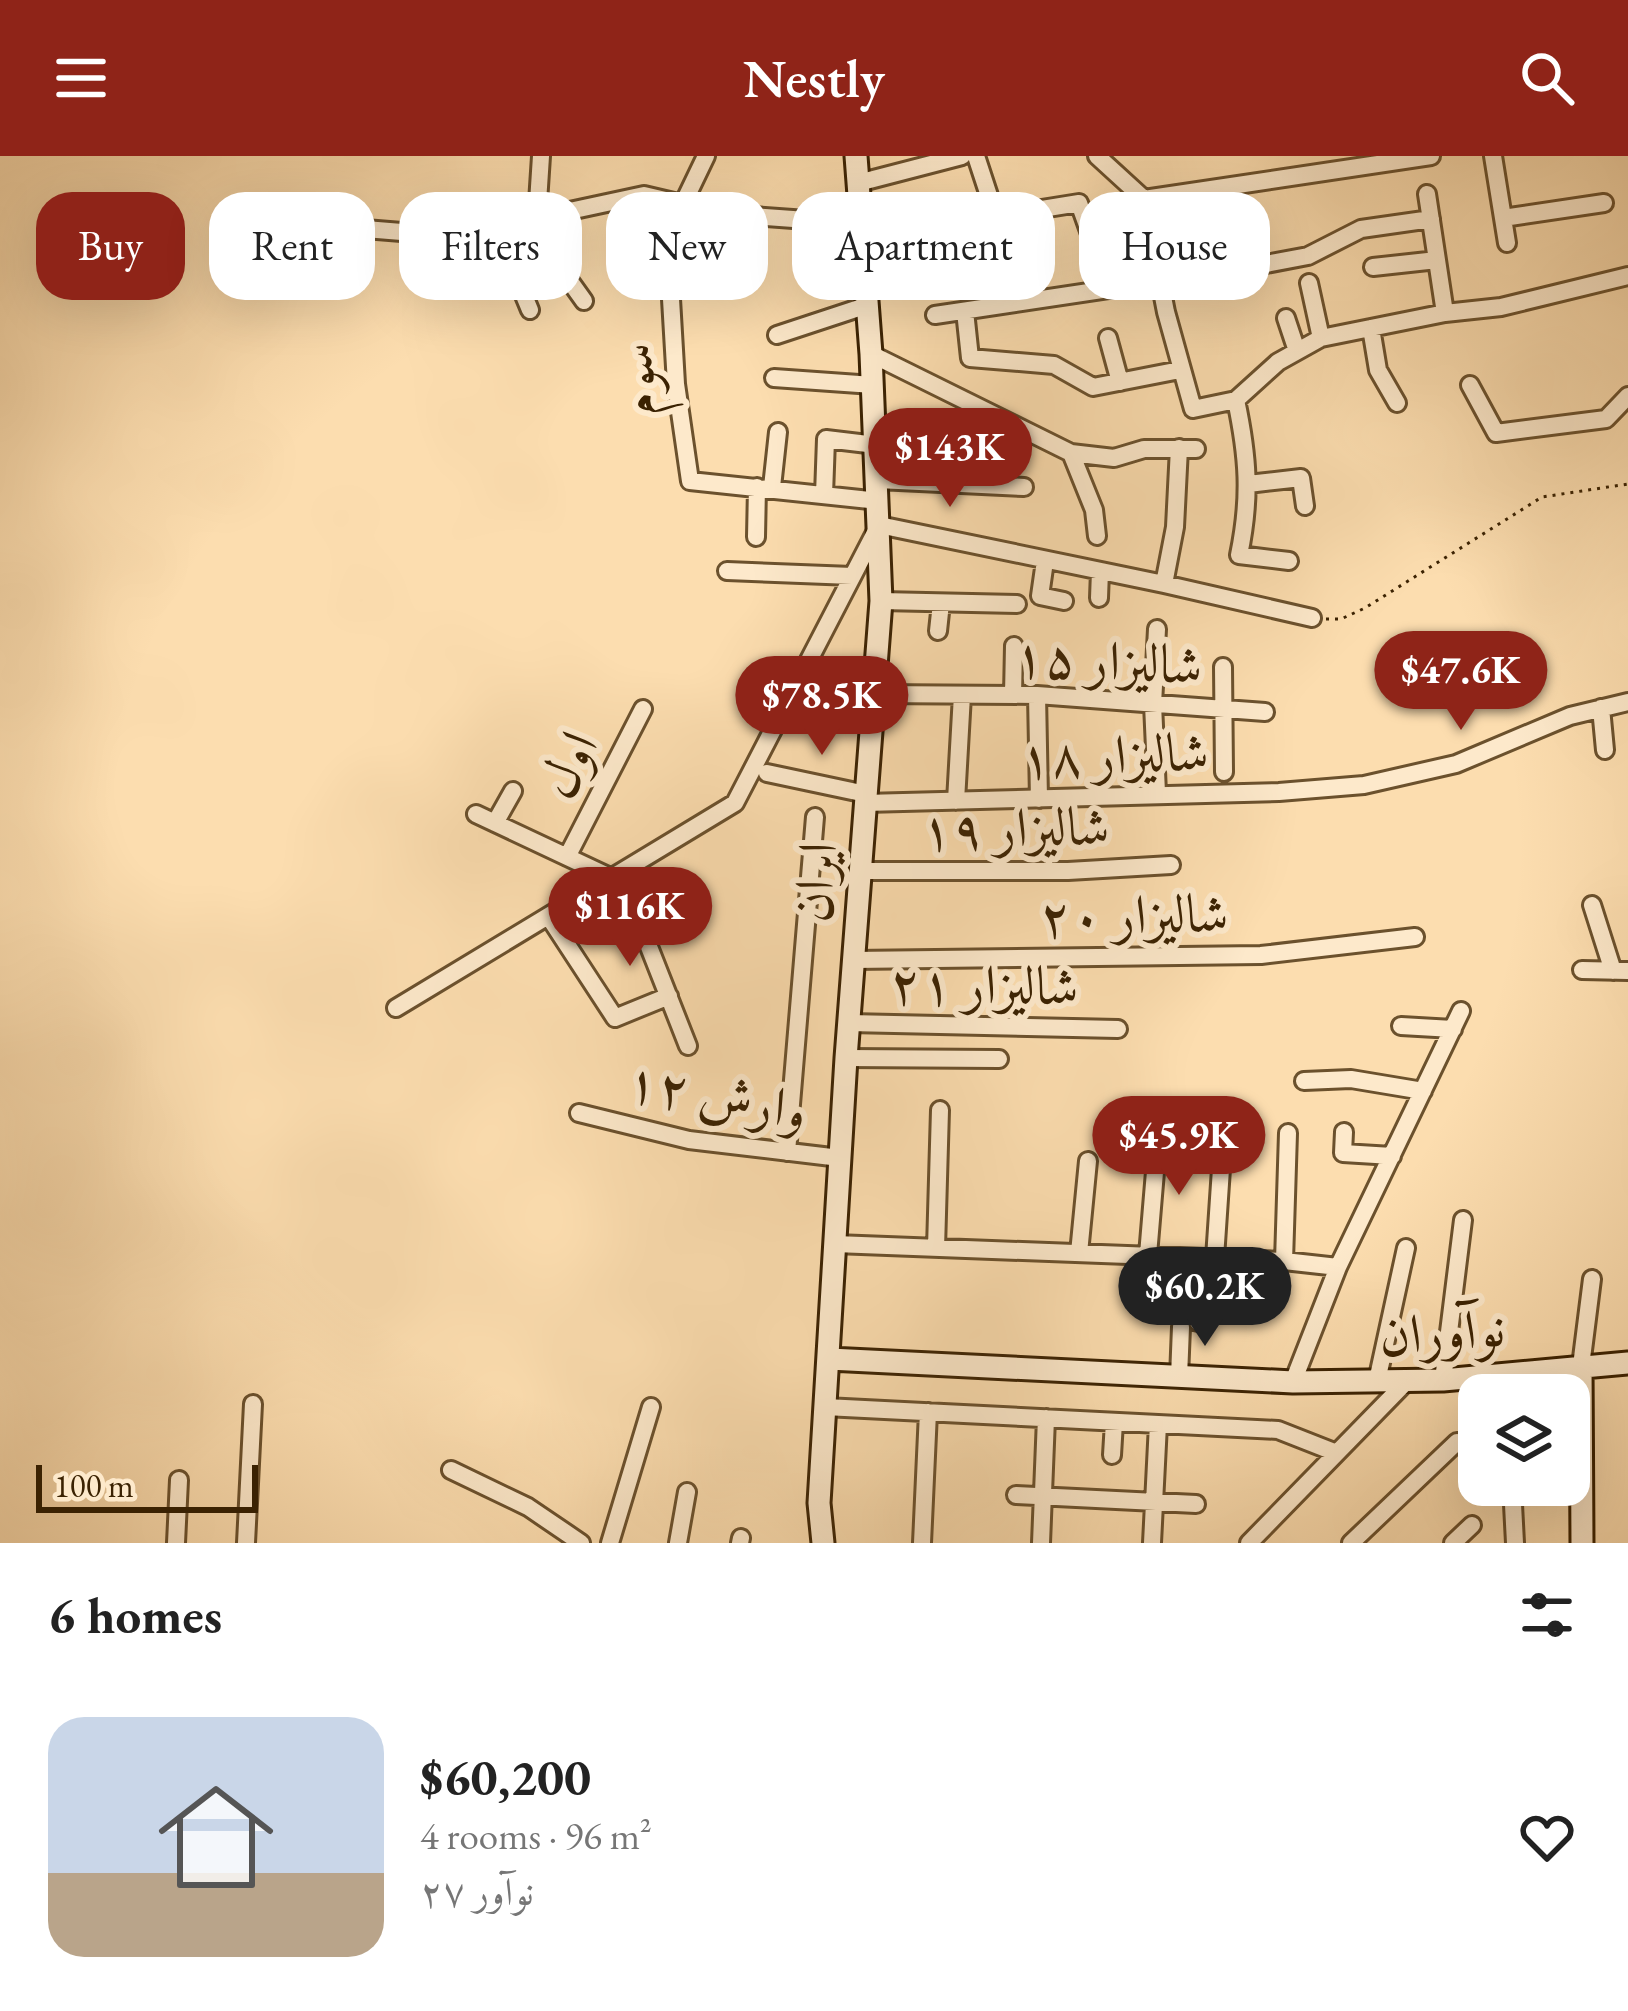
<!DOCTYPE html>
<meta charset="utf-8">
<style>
:root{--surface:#fff;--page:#f6f6f6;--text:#222;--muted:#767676;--accent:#8f2418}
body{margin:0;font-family:"EB Garamond",Amiri,serif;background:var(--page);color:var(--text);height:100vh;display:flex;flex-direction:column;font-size:45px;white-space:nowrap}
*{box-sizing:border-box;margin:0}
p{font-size:39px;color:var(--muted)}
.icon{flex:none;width:66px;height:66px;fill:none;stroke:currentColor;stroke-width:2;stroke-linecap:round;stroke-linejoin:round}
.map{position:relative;height:1387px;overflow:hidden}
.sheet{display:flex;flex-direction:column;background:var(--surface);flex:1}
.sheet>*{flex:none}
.hud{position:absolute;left:36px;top:36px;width:1557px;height:108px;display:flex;gap:24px}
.buttons{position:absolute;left:1458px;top:1218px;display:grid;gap:24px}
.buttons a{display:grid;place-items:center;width:132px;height:132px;border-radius:24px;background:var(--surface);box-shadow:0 12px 48px #0002;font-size:60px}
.scale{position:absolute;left:36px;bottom:30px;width:222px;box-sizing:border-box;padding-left:12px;border:6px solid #3b2202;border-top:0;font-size:33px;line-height:42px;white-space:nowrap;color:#3b2202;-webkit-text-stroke:9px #fde9cb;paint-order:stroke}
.price{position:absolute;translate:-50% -102px;padding:0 27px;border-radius:42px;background:var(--accent);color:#fff;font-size:39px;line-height:78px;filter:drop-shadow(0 3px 6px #0008)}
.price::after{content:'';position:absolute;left:50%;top:72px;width:36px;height:27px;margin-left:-18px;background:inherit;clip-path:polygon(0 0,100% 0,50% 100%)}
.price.on{background:#222;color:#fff}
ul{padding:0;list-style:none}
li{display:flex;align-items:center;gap:36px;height:300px;padding:0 48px}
li span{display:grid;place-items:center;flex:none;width:336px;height:240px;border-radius:36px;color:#555}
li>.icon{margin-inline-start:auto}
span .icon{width:144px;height:144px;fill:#fffc;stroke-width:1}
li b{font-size:51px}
h2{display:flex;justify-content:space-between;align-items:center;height:144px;padding:0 48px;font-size:51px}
.tag{padding:0 42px;border-radius:36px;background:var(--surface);box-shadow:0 12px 48px #0002;font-size:42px;line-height:108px}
.tag.on{background:var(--accent);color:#fff}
header{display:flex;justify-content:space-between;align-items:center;height:156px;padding:0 48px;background:var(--accent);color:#fff;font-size:54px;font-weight:600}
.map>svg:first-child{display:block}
</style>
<header><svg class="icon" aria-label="menu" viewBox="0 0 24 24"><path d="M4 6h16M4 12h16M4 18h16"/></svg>Nestly<svg class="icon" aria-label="search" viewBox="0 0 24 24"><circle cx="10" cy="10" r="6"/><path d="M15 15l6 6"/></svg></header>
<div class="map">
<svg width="1628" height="1387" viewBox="0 0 1628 1387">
<rect width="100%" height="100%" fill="#fcddaf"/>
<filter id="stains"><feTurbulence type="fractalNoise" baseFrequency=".00167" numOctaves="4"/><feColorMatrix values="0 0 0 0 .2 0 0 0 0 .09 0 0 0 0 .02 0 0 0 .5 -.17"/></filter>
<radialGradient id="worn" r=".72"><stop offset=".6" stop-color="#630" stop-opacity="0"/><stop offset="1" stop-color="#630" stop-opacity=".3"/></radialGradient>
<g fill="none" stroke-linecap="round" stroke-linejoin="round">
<!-- street casing -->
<g stroke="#6b512d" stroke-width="22">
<path id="street" d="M976,0L996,61
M1097,0L1144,43L1166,156L1193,253L1236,244L1278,206L1321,182L1445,157L1501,151L1628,120
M1493,0L1507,87
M858,27L962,0
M1427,38L1445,157
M1144,43L1431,0
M674,46L666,84L674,119L671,143L676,228L690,325L879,345
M683,48L706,0
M1036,54L1040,112
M554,57L569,124L584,145
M537,62L541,0
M1503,62L1604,47
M494,67L530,154
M328,70L414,77L537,62L644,39L725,58L862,68
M983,107L979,63L1079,47L1099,103
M736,110L742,60
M1373,111L1437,104
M1309,127L1321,182
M965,155L970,202L1054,209L1093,231L1180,214
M935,159L1229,115L1308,100L1361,73L1431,63
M1286,162L1297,195
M1371,172L1378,214L1397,247
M777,179L868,149
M1108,182L1120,226
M871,198L1071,297L1114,302L1144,293H1196
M774,222L873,229
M1470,229L1496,277L1606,263L1628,240
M1236,244C1248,301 1251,341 1239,399L1289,405
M1071,297L1094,354L1097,380
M878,324L1024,331
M1248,328L1301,322L1305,350
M772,331L778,276
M824,339L826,283L876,289
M756,381L757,331
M1045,405L1040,440L1064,445
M727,415L852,420
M1164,428L1175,371L1179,292
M1099,442L1100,415
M881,445L1017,448
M938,475L941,447
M1223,511L1224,616
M873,538L1037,539L1265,556
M1013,539L1014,490
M1037,539L1039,643
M1601,552L1605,594
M767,617L866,638
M1157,637L1153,548L1157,473
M956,645L962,539
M865,647L1279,636L1364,629L1456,608L1570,560L1628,546
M476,658L612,722
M495,667L513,635
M567,701L643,553
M860,715H1068L1171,709
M620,717L688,890
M1592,749L1613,815
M549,761L615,862L669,840
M853,804L1261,799L1415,781
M1582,814L1628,815
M396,852L735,647L879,369L1164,428L1312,462
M849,867L1118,873
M1401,870L1453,873
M846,902L999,903
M1304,925L1351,923L1423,935
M579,957L689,984L840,1002
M1344,976L1343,997L1392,1000
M787,996L815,661
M835,1088L1284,1105L1338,1111
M936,1092L940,954
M1079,1097L1088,1005
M1148,1099L1158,980
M1215,1102L1224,968
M1284,1105L1288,977
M1198,1166L1202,1102
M1581,1210L1592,1123
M1179,1221L1181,1171
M1443,1224L1463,1064
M1377,1225L1406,1092
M1293,1226L1338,1111L1461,855
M825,1251L1278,1274L1334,1296
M1112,1299L1114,1266
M451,1314L528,1351L581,1387
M1512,1329L1515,1387
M1016,1339L1196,1348
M176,1387L179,1324
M246,1387L253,1248
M610,1387L651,1251
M678,1387L687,1336
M740,1387L741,1382
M922,1387L928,1256
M1041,1387L1046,1262
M1152,1387L1158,1268
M1249,1387L1407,1225
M1351,1387L1457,1286
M1453,1387L1472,1369"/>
</g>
<!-- secondary casing -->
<g stroke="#3b2202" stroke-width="27">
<path id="secondary" d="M829,1203L1293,1226L1443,1224L1628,1207
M1581,1210L1582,1387
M823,1387L819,1347L846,902L881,445L871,198L856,0"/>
</g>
<!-- path -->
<path stroke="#3b2202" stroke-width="3" stroke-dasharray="3 6" stroke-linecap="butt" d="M1326,463H1341L1365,452L1542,341L1628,328"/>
<!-- street -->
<use href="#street" stroke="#fde9cb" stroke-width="16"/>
<!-- secondary -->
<use href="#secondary" stroke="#fde9cb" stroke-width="21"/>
</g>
<g text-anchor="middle" stroke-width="12" stroke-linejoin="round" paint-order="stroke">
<!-- street labels -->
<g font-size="54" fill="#3b2202" stroke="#fde9cb">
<text transform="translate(635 224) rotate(-94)" y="19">سوم</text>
<text transform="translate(1108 504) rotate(3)" y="19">شالیزار ۱۵</text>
<text transform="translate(1114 598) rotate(-2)" y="19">شالیزار ۱۸</text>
<text transform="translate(567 608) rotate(-63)" y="19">اول</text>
<text transform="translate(1015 671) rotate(-1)" y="19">شالیزار ۱۹</text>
<text transform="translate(814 726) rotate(-85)" y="19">ایران</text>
<text transform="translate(1134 758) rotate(-1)" y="19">شالیزار ۲۰</text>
<text transform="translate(984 828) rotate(1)" y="19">شالیزار ۲۱</text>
<text transform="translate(717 939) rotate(10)" y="19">وارش ۱۲</text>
<text transform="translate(1442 1175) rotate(-4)" y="19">نوآوران</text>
</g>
</g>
<rect width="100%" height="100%" filter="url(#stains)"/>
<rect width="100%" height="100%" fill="url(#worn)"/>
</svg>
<div class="buttons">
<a><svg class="icon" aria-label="layers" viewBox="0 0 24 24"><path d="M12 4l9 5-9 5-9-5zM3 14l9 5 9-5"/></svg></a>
</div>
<div class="scale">100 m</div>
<b class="price" style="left:950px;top:354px">$143K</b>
<b class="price" style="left:1461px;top:577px">$47.6K</b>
<b class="price" style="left:822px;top:602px">$78.5K</b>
<b class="price" style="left:630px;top:813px">$116K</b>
<b class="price" style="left:1179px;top:1042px">$45.9K</b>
<b class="price on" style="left:1205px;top:1193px">$60.2K</b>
<div class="hud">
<a class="tag on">Buy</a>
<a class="tag">Rent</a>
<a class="tag">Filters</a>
<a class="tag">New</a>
<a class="tag">Apartment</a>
<a class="tag">House</a>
</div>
</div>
<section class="sheet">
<h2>6 homes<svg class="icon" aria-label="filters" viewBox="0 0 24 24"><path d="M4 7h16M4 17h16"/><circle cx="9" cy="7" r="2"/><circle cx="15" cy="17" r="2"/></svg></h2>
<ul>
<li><span style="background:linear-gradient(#c9d6e8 65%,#b9a48a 0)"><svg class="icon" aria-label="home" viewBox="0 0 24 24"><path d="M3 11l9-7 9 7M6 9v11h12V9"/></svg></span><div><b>$60,200</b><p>4 rooms · 96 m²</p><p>نوآور ۲۷</p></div><svg class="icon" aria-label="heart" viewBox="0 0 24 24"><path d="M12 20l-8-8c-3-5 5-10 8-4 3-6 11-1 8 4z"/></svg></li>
</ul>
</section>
